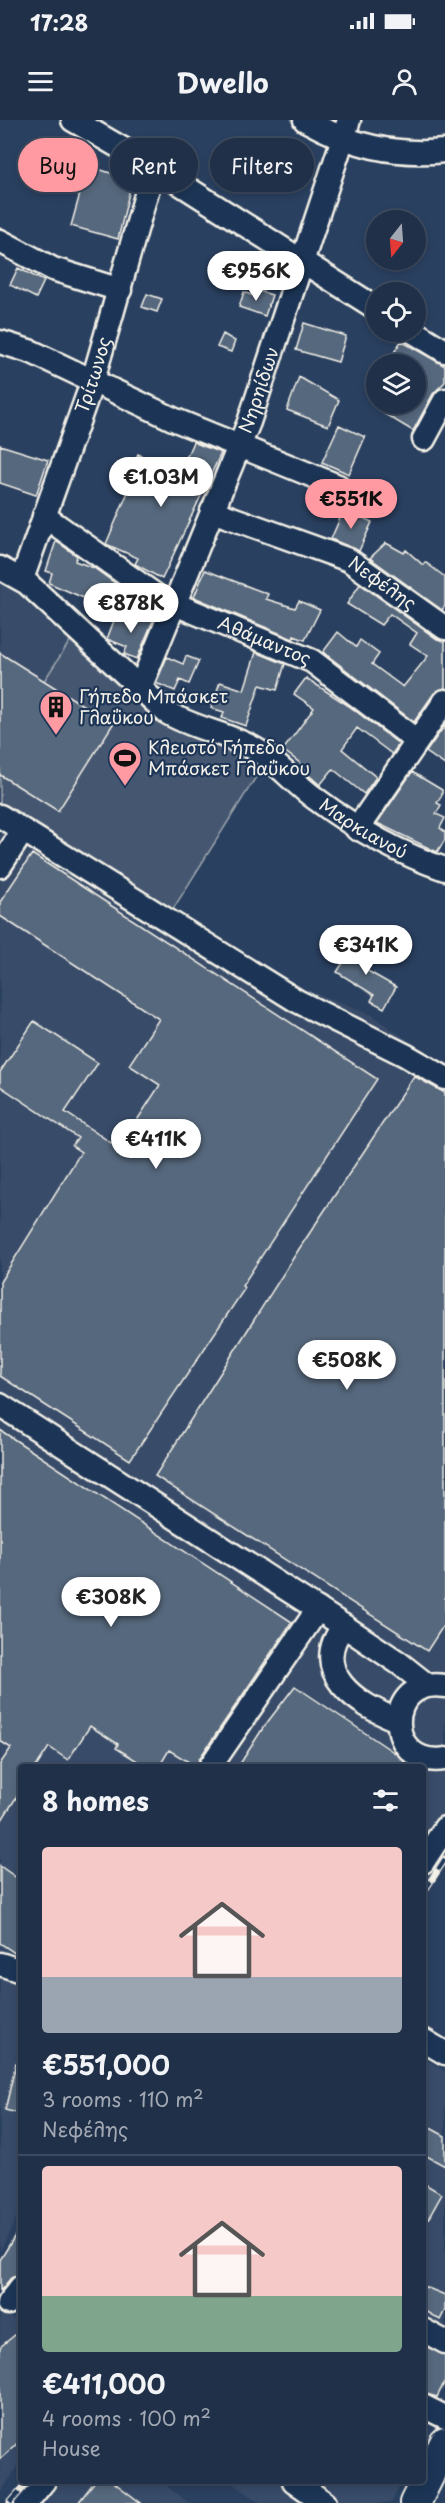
<!DOCTYPE html>
<meta charset="utf-8">
<style>
:root{--surface:#203048;--page:#2d3c52;--text:#f1f3f6;--muted:#a2a9b4;--line:#3d4b60;--accent:#ff9aa2}
body{margin:0;font-family:"Playpen Sans",sans-serif;background:var(--page);color:var(--text);height:100vh;display:flex;flex-direction:column;font-size:22px;white-space:nowrap}
*{box-sizing:border-box;margin:0}
p{font-size:20px;color:var(--muted)}
.icon{flex:none;width:33px;height:33px;fill:none;stroke:currentColor;stroke-width:2;stroke-linecap:round;stroke-linejoin:round}
.map{position:relative;flex:1;overflow:hidden}
.panel{position:absolute;left:18px;top:1644px;width:408px;height:720px;display:flex;flex-direction:column;background:var(--surface);border-radius:6px;box-shadow:0 3px 9px #0003,0 0 0 2px var(--line)}
.panel>*{flex:none}
.top-card{position:absolute;left:18px;top:18px;width:410px;height:54px;display:flex;gap:12px}
.needle{width:39px;rotate:197deg}
.tools{position:absolute;left:366px;top:90px;display:grid;gap:12px}
.tools a{display:grid;place-items:center;width:60px;height:60px;border-radius:50%;background:var(--surface);box-shadow:0 3px 9px #0003,0 0 0 2px var(--line);font-size:30px}
.price{position:absolute;translate:-50% -51px;padding:0 14px;border-radius:21px;background:#fff;color:#222;font-size:20px;line-height:39px;filter:drop-shadow(0 2px 3px #0008)}
.price::after{content:'';position:absolute;left:50%;top:36px;width:18px;height:14px;margin-left:-9px;background:inherit;clip-path:polygon(0 0,100% 0,50% 100%)}
.price.on{background:var(--accent);color:#111}
ul{padding:0;list-style:none}
li{display:grid;align-content:center;gap:12px;height:318px;padding:0 24px}
li+li{border-top:2px solid var(--line)}
li span{display:grid;place-items:center;height:186px;border-radius:6px;color:#555}
li>.icon{margin-inline-start:auto}
span .icon{width:108px;height:108px;fill:#fffc;stroke-width:1}
li b{font-size:26px}
h2{display:flex;justify-content:space-between;align-items:center;height:72px;padding:0 24px;font-size:26px}
.tag{padding:0 21px;border-radius:27px;background:var(--surface);box-shadow:0 3px 9px #0003,0 0 0 2px var(--line);font-size:21px;line-height:54px}
.tag.on{background:var(--accent);color:#111}
.status{display:flex;justify-content:space-between;align-items:center;height:42px;padding:0 30px;background:var(--surface);direction:ltr}
.status svg{height:16px;fill:currentColor}
header{display:flex;justify-content:space-between;align-items:center;height:78px;padding:0 24px;background:var(--surface);font-size:27px;font-weight:700}
.map>svg:first-child{display:block}
</style>
<div class="status"><b>17:28</b><svg viewBox="0 0 49 12"><path d="M0 12V9h3v3zM5 12V6h3v6zM10 12V3h3v9zM15 12V0h3v12zM26 1h20v11H26zM47 4h2v5h-2z"/></svg></div>
<header><svg class="icon" aria-label="menu" viewBox="0 0 24 24"><path d="M4 6h16M4 12h16M4 18h16"/></svg>Dwello<svg class="icon" aria-label="person" viewBox="0 0 24 24"><circle cx="12" cy="8" r="4"/><path d="M4 21q1-7 8-7t8 7"/></svg></header>
<div class="map">
<svg width="445" height="2383" viewBox="0 0 445 2383">
<rect width="100%" height="100%" fill="#2a4060"/>
<filter id="ink" filterUnits="userSpaceOnUse"><feTurbulence type="fractalNoise" baseFrequency=".0167" numOctaves="2"/><feDisplacementMap in="SourceGraphic" scale="12" xChannelSelector="R" yChannelSelector="G"/><feConvolveMatrix kernelMatrix="1 2 1 2 8 2 1 2 1" color-interpolation-filters="sRGB"/></filter>
<g filter="url(#ink)">
<!-- built -->
<path fill="#374c69" d="M0,457L17,464L74,515L0,628Z
M0,685L269,855L371,895L445,946V1695L423,1729V1647H21V2088L0,2132Z
M423,1938L445,1951V2216L423,2203Z
M0,2194L21,2201V2340L0,2374Z
M56,2361H160L189,2383H39Z
M230,2361H402L391,2383H261Z"/>
<!-- green -->
<path fill="#445771" stroke="#9ca4ac" stroke-width="1.5" d="M74,515L80,531L176,605L261,649L170,794L0,685V628Z"/>
<!-- building -->
<path fill="#56677d" stroke="#f4f1e8" stroke-width="1.5" d="M98,49L123,57L131,65L118,119L71,106L86,52L96,55Z
M18,148L44,161L36,178L10,165Z
M253,169L272,175L265,196L239,187L244,172L251,175Z
M147,174L162,179L157,192L142,187Z
M304,203L346,216L338,242L296,230Z
M223,214L235,221L231,232L217,227Z
M401,221L445,246V262L433,274L413,311L383,293L389,284H416V244H387Z
M299,257L339,280L328,306L287,290Z
M339,305L365,317L349,354L322,342Z
M193,322L221,333L162,459L135,444L138,438L106,424L133,360L127,357L138,334L179,354Z
M0,325L48,340L36,375L0,363Z
M344,389L372,402L359,431L331,419Z
M56,421L77,436L75,441L94,448L123,469L114,491L49,463L52,453L46,451Z
M386,423L404,433L406,430L423,445L425,442L445,457V486L442,490L370,438Z
M205,450L268,474L266,479L295,488L299,481L320,490L305,520L294,516L293,519L194,477Z
M360,464L437,519L445,521V568L434,573L414,602L323,532L338,512L356,527L360,520L379,534L372,544L403,567L428,536L410,524L417,513L390,494L381,505L347,484Z
M141,493L154,498L137,539L124,534L127,527L107,519L115,498L135,505Z
M256,532L285,544L277,570L260,565L246,606L222,598L224,592L211,588L220,562L244,570Z
M0,533L113,604L58,691L0,655Z
M186,536L199,541L189,564L180,560L175,571L156,563L167,537L183,544Z
M306,558L349,586L399,624L392,634L357,608L342,629L376,657L364,674L333,649L320,665L303,650L305,647L283,630L314,588L294,574Z
M445,605V645L426,632Z
M412,652L442,670V675L437,683L441,685L436,694L445,698L440,708L445,712V720L437,732L377,703Z
M32,734L377,959L242,1166L245,1168L130,1340L0,1256V1162L81,1032L72,1026L78,1018L0,966V952L34,901L98,943L65,992L119,1028L160,965L129,945L159,899L0,796V782Z
M355,824L373,835L364,849L396,867L384,888L371,881L374,875L337,852Z
M414,956L445,973V1503L427,1531L155,1356L299,1129Z
M0,1310L292,1502L199,1639L197,1647L169,1630L159,1647H147L116,1628L118,1624L90,1606L68,1640L49,1627L36,1647H21V1670L0,1703V1644L11,1628L0,1621Z
M295,1566L398,1635L413,1647H238L263,1608Z
M0,1746L21,1761V1837L0,1823Z
M16,1943L21,1944V1994L5,1990Z
M423,2004L445,2016V2046L423,2034Z
M423,2063L442,2074L423,2108Z
M21,2106V2154L11,2158L0,2171V2140Z
M423,2166L445,2175V2190L440,2200L423,2190Z
M21,2210V2320L0,2339V2227Z
M423,2225L445,2235V2261L437,2277L423,2273Z
M95,2361H112L141,2383H78Z"/>
<g fill="none" stroke-linecap="round" stroke-linejoin="round">
<!-- minor casing -->
<g stroke="#f4f1e8" stroke-width="27">
<g id="minor">
<path d="M73,0L154,47L376,188"/>
<path d="M305,0C350,25 393,36 445,31"/>
<path d="M0,121L53,149L120,170"/>
<path d="M414,212L445,231"/>
<path d="M0,222L32,232L173,299L338,366"/>
<path d="M424,319L445,280"/>
<path id="s1" d="M212,391L349,440L445,508"/>
<path id="s2" d="M44,396L158,477L312,541L417,621"/>
<path id="s3" d="M0,448L27,463L166,592C194,609 227,613 255,629C277,642 295,664 316,679C356,709 397,733 445,749"/>
<path id="s4" d="M22,459L93,260L154,47"/>
<path id="s5" d="M140,568L249,302L349,0"/>
<path d="M0,696L297,881L405,935L445,958"/>
<path d="M357,709L445,581"/>
<path d="M0,746L23,711"/>
<path d="M0,1285L344,1506L399,1543L427,1565"/>
<path d="M344,1506C307,1551 358,1586 398,1600"/>
<path d="M445,1566C383,1556 384,1649 445,1639"/>
<path d="M210,1647L318,1489"/>
<path d="M423,1742L445,1708"/>
<path d="M0,1844L21,1851"/>
<path d="M423,1920L445,1933"/>
<path d="M8,2183L21,2167"/>
<path d="M423,2210L445,2222"/>
<path d="M423,2286L445,2297"/>
<path d="M294,2361L325,2383"/>
<path d="M26,2383L44,2361"/>
</g>
</g>
<!-- major casing -->
<g stroke="#f4f1e8" stroke-width="34">
<path id="major" d="M415,2383L445,2323"/>
</g>
<!-- minor -->
<use href="#minor" stroke="#1d3557" stroke-width="22"/>
<!-- major -->
<use href="#major" stroke="#1d3557" stroke-width="30"/>
<!-- rail casing -->
<g stroke="#f4f1e8" stroke-width="7">
<path id="rail" d="M423,1773L445,1739
M10,2383L29,2361"/>
</g>
<!-- rail -->
<use href="#rail" stroke="#1d3557" stroke-width="4.5" stroke-dasharray="14" stroke-linecap="butt"/>
</g>
</g>
<!-- icons -->
<defs>
<g id="building-pin" transform="scale(1.725)"><path d="M0 17L-7.5 6A9.5 9.5 0 1 1 7.5 6Z" fill="#ff9aa2" stroke="#1d3557"/><path d="M-4-6H4V6H1V3H-1V6H-4ZM-2.5-4.3h1.7v1.8h-1.7ZM.8-4.3h1.7v1.8H.8ZM-2.5-1h1.7V.8h-1.7ZM.8-1h1.7V.8H.8Z" fill="#111"/></g>
<g id="stadium-pin" transform="scale(1.725)"><path d="M0 17L-7.5 6A9.5 9.5 0 1 1 7.5 6Z" fill="#ff9aa2" stroke="#1d3557"/><path d="M0-5a6.5 5 0 1 0 0 10a6.5 5 0 1 0 0-10ZM-3.5-1.8h7v3.6h-7Z" fill="#111"/></g>
</defs>
<g fill-rule="evenodd">
<use href="#building-pin" x="56" y="587"/>
<use href="#stadium-pin" x="125" y="638"/>
</g>
<g text-anchor="middle" stroke-width="4.5" stroke-linejoin="round" paint-order="stroke">
<!-- street labels -->
<g font-size="18" fill="#f4f1e8" stroke="#1d3557">
<text dy="6" stroke="none"><textPath href="#s4" startOffset="216">Τρίτωνος</textPath></text>
<text dy="6" stroke="none"><textPath href="#s5" startOffset="321">Νηρηίδων</textPath></text>
<text dy="6" stroke="none"><textPath href="#s1" startOffset="186">Νεφέλης</textPath></text>
<text dy="6" stroke="none"><textPath href="#s2" startOffset="255">Αθάμαντος</textPath></text>
<text dy="6" stroke="none"><textPath href="#s3" startOffset="452">Μαρκιανού</textPath></text>
</g>
<!-- poi labels -->
<g font-size="18" fill="#f4f1e8" stroke="#1d3557" text-anchor="start">
<text x="79" y="583">Γήπεδο Μπάσκετ<tspan x="79" dy="21">Γλαΰκου</tspan></text>
<text x="148" y="634">Κλειστό Γήπεδο<tspan x="148" dy="21">Μπάσκετ Γλαΰκου</tspan></text>
</g>
</g>
</svg>
<div class="tools">
<a><svg class="needle" viewBox="-14 -14 28 28"><path d="M0-13l5 13h-10z" fill="#e53935"/><path d="M0 13l5-13h-10z" fill="#a2a9b4"/></svg></a>
<a><svg class="icon" aria-label="locate" viewBox="0 0 24 24"><circle cx="12" cy="12" r="6"/><path d="M12 2v4M12 18v4M2 12h4M18 12h4"/></svg></a>
<a><svg class="icon" aria-label="layers" viewBox="0 0 24 24"><path d="M12 4l9 5-9 5-9-5zM3 14l9 5 9-5"/></svg></a>
</div>
<b class="price" style="left:256px;top:182px">€956K</b>
<b class="price" style="left:161px;top:388px">€1.03M</b>
<b class="price on" style="left:351px;top:410px">€551K</b>
<b class="price" style="left:131px;top:514px">€878K</b>
<b class="price" style="left:366px;top:856px">€341K</b>
<b class="price" style="left:156px;top:1050px">€411K</b>
<b class="price" style="left:347px;top:1271px">€508K</b>
<b class="price" style="left:111px;top:1508px">€308K</b>
<div class="top-card">
<a class="tag on">Buy</a>
<a class="tag">Rent</a>
<a class="tag">Filters</a>
</div>
<section class="panel">
<h2>8 homes<svg class="icon" aria-label="filters" viewBox="0 0 24 24"><path d="M4 7h16M4 17h16"/><circle cx="9" cy="7" r="2"/><circle cx="15" cy="17" r="2"/></svg></h2>
<ul>
<li><span style="background:linear-gradient(#f6c9c9 70%,#9aa5b1 0)"><svg class="icon" aria-label="home" viewBox="0 0 24 24"><path d="M3 11l9-7 9 7M6 9v11h12V9"/></svg></span><div><b>€551,000</b><p>3 rooms · 110 m²</p><p>Νεφέλης</p></div></li>
<li><span style="background:linear-gradient(#f6c9c9 70%,#7fa58c 0)"><svg class="icon" aria-label="home" viewBox="0 0 24 24"><path d="M3 11l9-7 9 7M6 9v11h12V9"/></svg></span><div><b>€411,000</b><p>4 rooms · 100 m²</p><p>House</p></div></li>
</ul>
</section>
</div>
